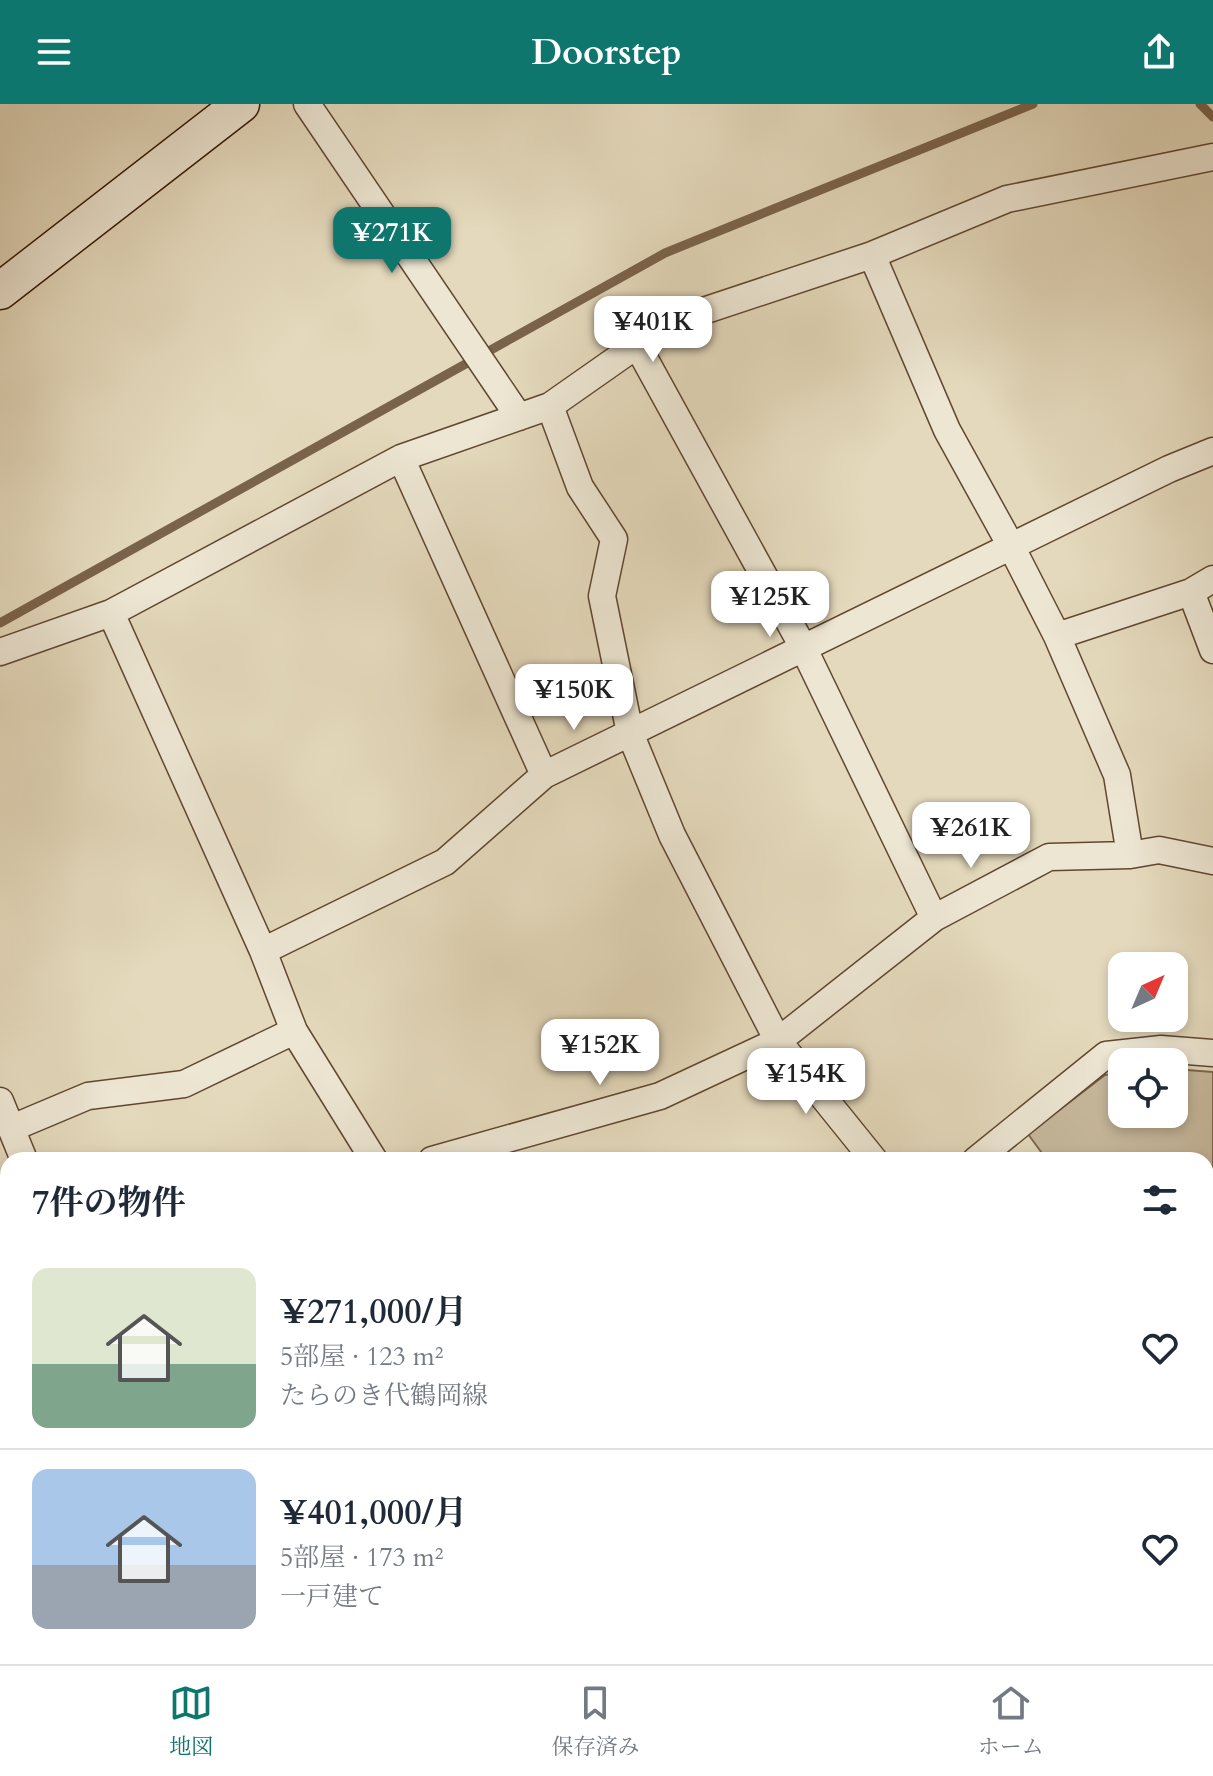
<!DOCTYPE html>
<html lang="ja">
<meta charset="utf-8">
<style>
:root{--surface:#fff;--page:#f2f2f3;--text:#1f2937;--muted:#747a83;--line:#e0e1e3;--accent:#0f766e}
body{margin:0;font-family:Cardo,"Noto Serif JP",serif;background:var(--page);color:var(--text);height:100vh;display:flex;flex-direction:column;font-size:30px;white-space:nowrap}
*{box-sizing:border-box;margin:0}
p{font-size:26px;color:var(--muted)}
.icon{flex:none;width:44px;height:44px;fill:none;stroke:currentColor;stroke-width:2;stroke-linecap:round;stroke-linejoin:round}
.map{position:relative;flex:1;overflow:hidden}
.drawer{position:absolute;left:0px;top:1048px;width:1214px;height:512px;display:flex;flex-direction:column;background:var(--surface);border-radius:24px 24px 0 0;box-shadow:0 4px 12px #0003}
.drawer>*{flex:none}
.needle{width:52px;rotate:44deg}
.buttons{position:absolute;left:1108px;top:848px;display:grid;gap:16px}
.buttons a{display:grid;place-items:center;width:80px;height:80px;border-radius:16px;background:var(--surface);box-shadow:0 4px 12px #0003;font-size:40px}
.price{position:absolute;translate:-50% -68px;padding:0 18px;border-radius:16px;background:#fff;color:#222;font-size:26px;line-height:52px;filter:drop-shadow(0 2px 4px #0008)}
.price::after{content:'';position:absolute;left:50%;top:48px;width:24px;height:18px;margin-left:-12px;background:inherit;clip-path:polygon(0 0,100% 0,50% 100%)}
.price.selected{background:var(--accent);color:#fff}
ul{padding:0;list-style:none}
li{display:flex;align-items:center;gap:24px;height:200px;padding:0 32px}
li+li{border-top:2px solid var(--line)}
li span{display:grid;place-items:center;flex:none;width:224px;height:160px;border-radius:16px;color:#555}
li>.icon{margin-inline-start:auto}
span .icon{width:96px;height:96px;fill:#fffc;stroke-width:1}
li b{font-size:34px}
h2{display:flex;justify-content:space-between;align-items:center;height:96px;padding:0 32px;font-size:34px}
header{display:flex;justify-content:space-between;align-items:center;height:104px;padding:0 32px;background:var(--accent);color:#fff;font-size:36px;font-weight:600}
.tabs{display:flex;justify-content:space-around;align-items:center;height:112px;border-top:2px solid var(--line);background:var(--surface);font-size:22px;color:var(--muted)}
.tabs a{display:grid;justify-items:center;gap:4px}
.tabs .selected{color:var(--accent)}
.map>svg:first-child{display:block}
</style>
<header><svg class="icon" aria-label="menu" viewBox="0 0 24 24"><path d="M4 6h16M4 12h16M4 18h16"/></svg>Doorstep<svg class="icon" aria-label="share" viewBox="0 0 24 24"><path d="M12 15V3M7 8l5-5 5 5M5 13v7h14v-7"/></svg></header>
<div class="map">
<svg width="1213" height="1560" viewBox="0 0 1213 1560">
<rect width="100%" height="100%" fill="#e4d9bc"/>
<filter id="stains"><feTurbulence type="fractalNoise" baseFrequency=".0025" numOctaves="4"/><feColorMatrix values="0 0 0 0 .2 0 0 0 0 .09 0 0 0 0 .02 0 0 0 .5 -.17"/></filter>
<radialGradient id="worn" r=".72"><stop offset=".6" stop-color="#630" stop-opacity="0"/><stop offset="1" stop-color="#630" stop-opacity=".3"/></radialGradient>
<!-- green -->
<path fill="#c6b89c" stroke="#7e674e" stroke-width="2" d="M1174,965L1213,968V1131L1206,1136V1056H1047L1028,1030L1105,971L1122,968V1010H1174Z"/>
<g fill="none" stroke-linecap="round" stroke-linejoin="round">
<!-- stream -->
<path stroke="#7a634b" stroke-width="9" d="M1200,0L1213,13
M0,519L665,149L1033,0"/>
<!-- minor casing -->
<g stroke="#614730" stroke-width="29">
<path id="minor" d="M307,0L519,313
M872,151L947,326L1011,442L1057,532L1117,671L1130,751
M637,241L803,543L934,814
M550,302L580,383L614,435L602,492L630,629L672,731L778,937L874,1056
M401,354L544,671
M1191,488L1213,546
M111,509L263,847L445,758L544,671L1169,365L1213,347
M1057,532L1191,488L1213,475
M0,548L111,509L401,354L550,302L637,241L658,222L872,151L1007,95L1213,53
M263,847L294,927L374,1056
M0,997L24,1056
M12,1024L88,992L184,980L294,927
M432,1056L660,992L778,937L934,814L1049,753L1130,751L1159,746L1213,757
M976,1056L1106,951L1161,945L1213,949
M0,1116L8,1111
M0,1297L8,1293
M1206,1442L1213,1445
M0,1500L8,1494
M1206,1510H1213
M347,1552L352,1560
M195,1560L206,1552
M457,1560L468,1552
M902,1560L926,1552"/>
</g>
<!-- secondary casing -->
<g stroke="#351601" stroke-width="39">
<path id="secondary" d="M0,187L241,0"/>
</g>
<!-- trunk casing -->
<g stroke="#351601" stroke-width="47">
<path id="trunk" d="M1206,1198L1213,1193
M1206,1258L1213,1253
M710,1560L720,1552
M784,1560L796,1552"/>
</g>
<!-- minor -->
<use href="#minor" stroke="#ede6d3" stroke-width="26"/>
<!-- secondary -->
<use href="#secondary" stroke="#ede6d3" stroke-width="36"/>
<!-- trunk -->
<use href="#trunk" stroke="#e4d9bc" stroke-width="44"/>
</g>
<rect width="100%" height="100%" filter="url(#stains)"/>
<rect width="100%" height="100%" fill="url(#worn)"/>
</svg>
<div class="buttons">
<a><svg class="needle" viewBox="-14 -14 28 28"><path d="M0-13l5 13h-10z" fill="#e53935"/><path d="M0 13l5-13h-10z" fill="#747a83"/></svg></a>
<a><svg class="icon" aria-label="locate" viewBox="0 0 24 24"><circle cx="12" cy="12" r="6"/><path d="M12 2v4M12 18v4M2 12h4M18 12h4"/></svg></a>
</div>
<b class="price selected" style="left:392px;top:171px">¥271K</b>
<b class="price" style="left:653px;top:260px">¥401K</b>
<b class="price" style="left:770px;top:535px">¥125K</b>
<b class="price" style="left:574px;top:628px">¥150K</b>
<b class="price" style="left:971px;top:766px">¥261K</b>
<b class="price" style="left:600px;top:983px">¥152K</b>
<b class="price" style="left:806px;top:1012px">¥154K</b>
<section class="drawer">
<h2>7件の物件<svg class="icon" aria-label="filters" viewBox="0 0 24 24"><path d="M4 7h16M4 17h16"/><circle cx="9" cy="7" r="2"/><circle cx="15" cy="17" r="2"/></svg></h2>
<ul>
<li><span style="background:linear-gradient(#dfe7d0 60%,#7fa58c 0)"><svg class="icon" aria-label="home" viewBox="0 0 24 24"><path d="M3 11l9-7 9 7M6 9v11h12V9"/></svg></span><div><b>¥271,000/月</b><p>5部屋 · 123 m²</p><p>たらのき代鶴岡線</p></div><svg class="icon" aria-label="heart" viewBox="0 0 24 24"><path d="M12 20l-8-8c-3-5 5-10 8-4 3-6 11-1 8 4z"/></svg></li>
<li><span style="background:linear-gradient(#a9c7e8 60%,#9aa5b1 0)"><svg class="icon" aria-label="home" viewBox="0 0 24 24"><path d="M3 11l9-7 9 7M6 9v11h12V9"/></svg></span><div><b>¥401,000/月</b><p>5部屋 · 173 m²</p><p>一戸建て</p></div><svg class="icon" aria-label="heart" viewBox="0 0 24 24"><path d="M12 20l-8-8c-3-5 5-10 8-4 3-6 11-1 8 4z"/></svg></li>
</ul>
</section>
</div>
<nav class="tabs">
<a class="selected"><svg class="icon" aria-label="map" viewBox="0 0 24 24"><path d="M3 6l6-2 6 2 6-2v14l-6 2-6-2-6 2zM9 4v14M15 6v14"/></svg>地図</a>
<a><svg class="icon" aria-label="saved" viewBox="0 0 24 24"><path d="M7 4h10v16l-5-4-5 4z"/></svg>保存済み</a>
<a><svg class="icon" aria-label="home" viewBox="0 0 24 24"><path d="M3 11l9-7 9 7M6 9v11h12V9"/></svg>ホーム</a>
</nav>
